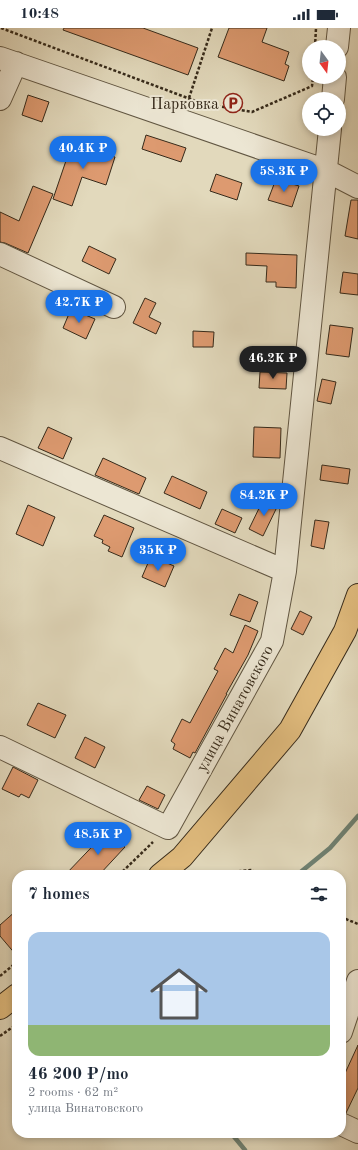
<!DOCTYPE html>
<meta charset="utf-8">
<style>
:root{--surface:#fff;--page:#f6f6f7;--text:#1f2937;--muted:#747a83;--accent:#1a73e8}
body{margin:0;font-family:"Old Standard TT",serif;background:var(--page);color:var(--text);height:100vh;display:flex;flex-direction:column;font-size:15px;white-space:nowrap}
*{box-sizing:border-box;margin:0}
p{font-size:13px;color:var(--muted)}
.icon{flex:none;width:22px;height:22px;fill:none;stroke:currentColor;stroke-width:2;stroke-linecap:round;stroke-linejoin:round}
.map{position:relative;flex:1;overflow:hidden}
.panel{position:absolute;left:12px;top:842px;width:334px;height:268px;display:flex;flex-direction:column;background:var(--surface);border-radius:16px;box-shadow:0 2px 6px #0003}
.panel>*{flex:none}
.needle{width:26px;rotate:165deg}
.tools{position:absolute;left:302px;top:12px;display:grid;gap:8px}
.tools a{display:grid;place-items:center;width:44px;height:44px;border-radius:50%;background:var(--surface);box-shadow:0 2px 6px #0003;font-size:20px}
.price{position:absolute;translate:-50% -34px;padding:0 9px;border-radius:14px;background:var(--accent);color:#fff;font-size:13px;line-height:26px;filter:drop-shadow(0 1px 2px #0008)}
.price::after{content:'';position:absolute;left:50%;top:24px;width:12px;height:9px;margin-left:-6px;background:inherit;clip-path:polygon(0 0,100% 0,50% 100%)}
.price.selected{background:#222;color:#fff}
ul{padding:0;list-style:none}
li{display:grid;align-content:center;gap:8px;height:212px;padding:0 16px}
li span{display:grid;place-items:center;height:124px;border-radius:12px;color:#555}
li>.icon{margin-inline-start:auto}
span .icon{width:72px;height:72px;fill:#fffc;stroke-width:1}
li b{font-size:17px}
h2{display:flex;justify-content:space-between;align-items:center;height:48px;padding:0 16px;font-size:17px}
.status{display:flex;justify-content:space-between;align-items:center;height:28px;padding:0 20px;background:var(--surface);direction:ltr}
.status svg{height:11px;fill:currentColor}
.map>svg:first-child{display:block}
</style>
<div class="status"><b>10:48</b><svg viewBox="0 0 49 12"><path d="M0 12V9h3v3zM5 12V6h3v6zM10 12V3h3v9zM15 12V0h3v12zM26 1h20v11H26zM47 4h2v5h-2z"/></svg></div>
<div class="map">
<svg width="358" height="1122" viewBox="0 0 358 1122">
<rect width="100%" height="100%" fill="#e2d9bc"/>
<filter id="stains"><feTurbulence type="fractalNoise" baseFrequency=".005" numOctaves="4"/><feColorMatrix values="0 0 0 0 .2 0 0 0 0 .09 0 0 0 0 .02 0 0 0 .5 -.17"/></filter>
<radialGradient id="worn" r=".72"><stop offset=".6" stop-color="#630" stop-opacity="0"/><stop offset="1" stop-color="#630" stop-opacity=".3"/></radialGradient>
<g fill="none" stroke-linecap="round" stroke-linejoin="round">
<!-- stream -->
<path stroke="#6f8172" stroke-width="4.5" d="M297,847L330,820L358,788
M231,1105L245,1122"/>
</g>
<!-- building -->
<path fill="#dd9a70" stroke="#362a1a" d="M64,0H143L198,20L188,47L63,2Z
M229,0H267L262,14L289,24L285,36L289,38L284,53L218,29Z
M28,67L49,74L42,94L22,87Z
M146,107L186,120L181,134L142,121Z
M83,112L101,118L99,124L115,129L106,157L82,149L72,178L53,171L72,115L82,118Z
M216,146L242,155L237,172L210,163Z
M276,151L299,158L292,179L268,172Z
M33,158L53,166L28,225L5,215L0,214V184L19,193Z
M351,172H358V211L345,208Z
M89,218L116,231L109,246L82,233Z
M246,225L297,227L296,260L276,259V254H266L267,238L246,237Z
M343,244L358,246V267L340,265Z
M145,270L156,275L149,289L161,295L156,306L133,295Z
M71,281L95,291L86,311L63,300Z
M330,297L353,300L349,329L326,326Z
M193,303L214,304L213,319H193Z
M260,344L287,345L286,361L259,360Z
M322,351L336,354L331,376L317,373Z
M48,399L72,410L63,431L38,420Z
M254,399L281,400L280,430L253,429Z
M103,430L146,450L139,466L95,447Z
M322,437L350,441L348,456L320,452Z
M172,448L207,464L200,481L164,465Z
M264,470L278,477L263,508L249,501Z
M28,477L55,489L43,518L16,506Z
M222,481L242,490L235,505L215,496Z
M104,487L134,500L122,529L108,523L110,519L102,515L103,512L94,508Z
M315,492L329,494L324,521L311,518Z
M151,528L174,538L165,559L142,549Z
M239,566L258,574L250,594L230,587Z
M300,583L312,589L303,607L291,601Z
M245,597L258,603L248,627L226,666H227L195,725L193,724L190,730L173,721L175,716L171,713L182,691L190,695L218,643L214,641L225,620L233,625Z
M38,675L66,687L55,710L27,697Z
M85,709L105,719L95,740L75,730Z
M13,739L38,752L29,770L21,766L19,769L2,761Z
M147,758L165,767L158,781L139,772Z
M108,802L125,819L99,847H65Z
M17,882V928L0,908V897Z
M358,1017V1060L346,1085L341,1084V1054Z"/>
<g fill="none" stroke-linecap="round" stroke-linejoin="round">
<!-- minor casing -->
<g stroke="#615642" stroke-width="24">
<path id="minor" d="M337,19L339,0
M0,30L327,143L358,159
M0,71L16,35
M333,71L335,49
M0,226L114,279
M0,420L285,543
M0,719L168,800L272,613L285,543L330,101
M341,1004L358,953
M341,1096L358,1104"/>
</g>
<!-- major casing -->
<g stroke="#362a1a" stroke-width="24">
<path id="major" d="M160,847L182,829L290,702L345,603L358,567
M0,980L17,967"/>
</g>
<!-- path -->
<path stroke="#362a1a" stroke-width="2.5" stroke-dasharray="3 2" stroke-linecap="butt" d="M1,0L201,75L252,84L312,58L313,49
M315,19L316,0
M189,70L212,0
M119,847L153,814
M224,847L232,844L252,842L259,847
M341,889L358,896
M0,948L17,934
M0,1008L17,996"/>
<!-- minor -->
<use href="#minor" stroke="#ece6d3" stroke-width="22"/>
<!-- major -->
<use href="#major" stroke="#e1bc7e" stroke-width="22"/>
</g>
<!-- icons -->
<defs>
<g id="parking-ring" transform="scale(1)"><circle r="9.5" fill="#ece6d3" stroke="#8f2418" stroke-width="1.5"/><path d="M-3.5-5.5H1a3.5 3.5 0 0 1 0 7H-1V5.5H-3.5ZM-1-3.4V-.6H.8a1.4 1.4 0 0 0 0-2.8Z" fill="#8f2418"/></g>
</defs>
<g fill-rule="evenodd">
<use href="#parking-ring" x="233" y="75"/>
</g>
<g text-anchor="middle" stroke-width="4" stroke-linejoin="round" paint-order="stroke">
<!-- poi labels -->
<g font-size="16" fill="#362a1a" stroke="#ece6d3" text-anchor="end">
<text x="219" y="81">Парковка</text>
</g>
<!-- street labels -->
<g font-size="16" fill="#362a1a" stroke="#ece6d3">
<text transform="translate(234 680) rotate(-61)" y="6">улица Винатовского</text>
</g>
</g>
<rect width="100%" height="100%" filter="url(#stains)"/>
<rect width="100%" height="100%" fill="url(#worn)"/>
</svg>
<div class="tools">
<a><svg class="needle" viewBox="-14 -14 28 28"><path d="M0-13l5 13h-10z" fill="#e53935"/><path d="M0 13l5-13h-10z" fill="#747a83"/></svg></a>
<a><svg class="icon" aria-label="locate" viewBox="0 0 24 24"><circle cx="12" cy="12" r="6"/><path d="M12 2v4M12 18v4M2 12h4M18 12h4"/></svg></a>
</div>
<b class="price" style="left:83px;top:142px">40.4K ₽</b>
<b class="price" style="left:284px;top:165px">58.3K ₽</b>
<b class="price" style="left:79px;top:296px">42.7K ₽</b>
<b class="price selected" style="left:273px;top:352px">46.2K ₽</b>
<b class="price" style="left:264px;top:489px">84.2K ₽</b>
<b class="price" style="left:158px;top:544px">35K ₽</b>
<b class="price" style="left:98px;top:828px">48.5K ₽</b>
<section class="panel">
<h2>7 homes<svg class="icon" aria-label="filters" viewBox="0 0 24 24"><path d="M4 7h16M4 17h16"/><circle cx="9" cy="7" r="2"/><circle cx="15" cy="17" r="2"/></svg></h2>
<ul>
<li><span style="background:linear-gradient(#a9c7e8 75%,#8fb573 0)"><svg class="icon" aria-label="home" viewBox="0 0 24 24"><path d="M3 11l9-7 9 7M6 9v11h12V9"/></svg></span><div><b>46 200 ₽/mo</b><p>2 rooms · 62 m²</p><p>улица Винатовского</p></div></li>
</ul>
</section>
</div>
